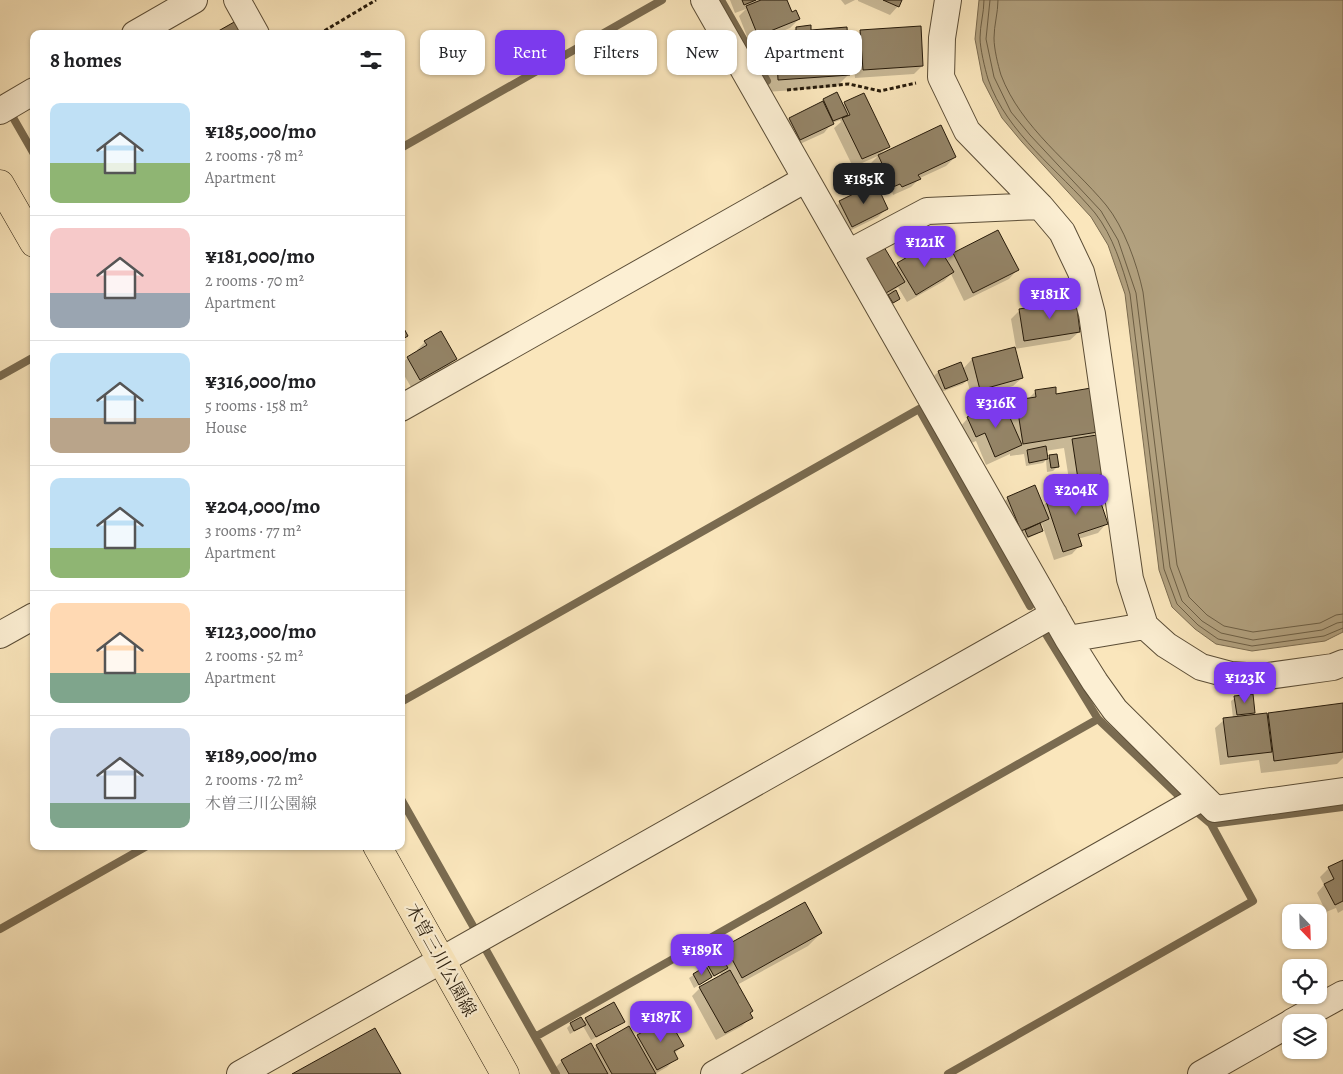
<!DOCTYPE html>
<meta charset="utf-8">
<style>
:root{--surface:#fff;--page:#f2f2f2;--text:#202124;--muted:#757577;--line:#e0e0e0;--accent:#7c3aed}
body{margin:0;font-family:Alegreya,"Noto Serif JP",serif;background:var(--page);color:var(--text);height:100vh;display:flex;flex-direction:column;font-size:19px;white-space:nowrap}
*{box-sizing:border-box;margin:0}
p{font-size:16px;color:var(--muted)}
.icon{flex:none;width:28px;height:28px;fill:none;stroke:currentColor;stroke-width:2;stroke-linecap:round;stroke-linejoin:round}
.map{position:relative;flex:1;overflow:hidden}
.side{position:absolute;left:30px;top:30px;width:375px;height:820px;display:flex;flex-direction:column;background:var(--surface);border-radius:10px;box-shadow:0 1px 4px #0004}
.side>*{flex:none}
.hud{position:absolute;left:420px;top:30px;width:475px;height:45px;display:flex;gap:10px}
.needle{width:32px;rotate:157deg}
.controls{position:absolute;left:1282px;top:904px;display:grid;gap:10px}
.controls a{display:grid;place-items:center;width:45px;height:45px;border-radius:10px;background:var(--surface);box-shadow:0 1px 4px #0004;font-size:25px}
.price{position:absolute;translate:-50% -42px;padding:0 11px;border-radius:10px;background:var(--accent);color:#fff;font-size:16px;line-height:32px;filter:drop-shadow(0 1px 2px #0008)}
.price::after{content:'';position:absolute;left:50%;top:30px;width:15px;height:11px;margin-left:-8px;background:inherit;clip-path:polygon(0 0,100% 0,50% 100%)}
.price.active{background:#222;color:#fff}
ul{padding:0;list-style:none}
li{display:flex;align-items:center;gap:15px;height:125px;padding:0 20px}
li+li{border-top:1px solid var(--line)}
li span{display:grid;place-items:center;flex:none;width:140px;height:100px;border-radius:10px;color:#555}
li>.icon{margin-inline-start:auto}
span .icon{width:60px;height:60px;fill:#fffc;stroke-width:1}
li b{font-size:21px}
h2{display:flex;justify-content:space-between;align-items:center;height:60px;padding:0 20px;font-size:21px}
.chip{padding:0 18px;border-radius:10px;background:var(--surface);box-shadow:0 1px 4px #0004;font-size:18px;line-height:45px}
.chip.active{background:var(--accent);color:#fff}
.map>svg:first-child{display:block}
</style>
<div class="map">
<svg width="1343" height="1074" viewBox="0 0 1343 1074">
<rect width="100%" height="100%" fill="#fae6bc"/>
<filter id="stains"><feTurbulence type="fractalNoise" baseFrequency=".004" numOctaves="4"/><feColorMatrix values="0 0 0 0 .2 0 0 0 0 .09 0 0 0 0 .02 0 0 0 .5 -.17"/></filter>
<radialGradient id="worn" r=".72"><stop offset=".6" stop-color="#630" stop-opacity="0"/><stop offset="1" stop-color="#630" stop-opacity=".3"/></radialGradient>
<!-- water -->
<path fill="#b2a17f" stroke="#7a6b50" d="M979,0H1343V632L1325,641L1252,651L1216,644L1195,629L1172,607L1159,570L1125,294L1108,245L1091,217L1022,142L1002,118L983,81L975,39Z"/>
<!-- shadow -->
<path fill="#0003" d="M730,0H786L791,14L799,19L790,28L750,44L739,16L746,9L735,13Z
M841,0H855L845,5Z
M858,0H901L898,6L890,15L858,1Z
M796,28L810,31L849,74L836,87L766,92L764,72L753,73L752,53L764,40L786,38Z
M861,31L922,66L914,74L855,78L852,40Z
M864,94L888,146L880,154L955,157L946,166L920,178L911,187L893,195L892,191L884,195L870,164L878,156L853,167L834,128L841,122L840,120L832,123L824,133L791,148L781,127L789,119L819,104L823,100L842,105Z
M840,202L887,208L878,217L843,234L832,211Z
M953,254L1017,270L1009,279L964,301L951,274L944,281L907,302L898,287L894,290L899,298L895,302L888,306L885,300L892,292L878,300L898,264L946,261Z
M1020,310L1079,332L1070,340L1014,349L1022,378L1013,386L972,398L967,380L963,384L941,392L934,376L938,372L963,369L972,359L1016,348L1011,319Z
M425,342L455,359L447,367L411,387L401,370V364L408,358L418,352L417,350Z
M1036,391L1055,395L1097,431L1092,437L1104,474L1095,482L1070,486L1064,448L1045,451L1047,459L1050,456L1057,467L1053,471L1047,472L1046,460L1043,463L1026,466L1024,454L1010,456V454L986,465L976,441L967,445L960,427L968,418L1006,412L1017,401L1028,399Z
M1008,498L1043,506L1047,502L1106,524L1098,533L1078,539L1080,545L1072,554L1054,560L1042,524L1040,527L1041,530L1037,534L1024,540L999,507Z
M1235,698L1254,712L1249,716H1266L1268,714L1343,704V758L1337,764L1261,773L1259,760L1220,765L1215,728L1224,720L1233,718L1231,701Z
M1343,861V910L1338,913L1336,908L1326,912L1317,893L1324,885L1320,877L1329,868Z
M821,933L808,946L737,985L752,1011L749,1014L751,1017L742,1026L716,1040L692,996L700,988L722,976L720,973L694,988L689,978L704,968L699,959L703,956L719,954L726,947Z
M586,1019L623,1021L619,1025L591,1040L583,1026L570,1034L567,1028L571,1024L583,1022Z
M638,1036L682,1046L674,1054L676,1058L667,1067L655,1074H556L554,1069L562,1061L593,1050L597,1046L635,1039Z"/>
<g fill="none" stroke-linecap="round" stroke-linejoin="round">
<!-- shore -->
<path stroke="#6c5e44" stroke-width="1" d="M984,0C984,13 980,25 980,38C980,48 985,69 988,79C1007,134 1059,170 1095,213C1113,236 1122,266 1130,294L1164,569L1177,604L1198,625L1218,639L1252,646L1324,636L1343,628
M990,0L986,39L994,77L1011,112L1030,135L1101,211L1118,240L1136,293L1170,567L1182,601L1202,621L1221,633L1253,640L1322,630L1337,623L1343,622
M998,0C998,13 994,25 994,38C994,49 998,65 1001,75C1021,128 1071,163 1106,205C1124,227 1137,264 1143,292L1177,565L1189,597L1207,615L1224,626L1253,632L1320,623L1336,615L1343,614"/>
<!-- stream -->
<path stroke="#7a6b50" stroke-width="8" d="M721,0L767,81
M11,114L34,154
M401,148L662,0
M0,376L34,357
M1044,631L1098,719L1177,794
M401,702L919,409L1030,606
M401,799L473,926
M1198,813L1211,824L1343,807
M0,929L147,846
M486,950L556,1074
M535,1037L1098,719
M948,1074L1253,901L1211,824"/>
</g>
<!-- building -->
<path fill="#948467" stroke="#261a0a" d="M742,0H756L744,5Z
M761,0H787L792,12L796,10L800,19L758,36L746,6Z
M883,0H902L899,7Z
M236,21L243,34H213Z
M811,25V30L847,27L850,75L778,80L777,60H766L764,39L796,37V27Z
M921,26L923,66L863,70L860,30Z
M837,92L848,115L833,121L823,99Z
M864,93L890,147L862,159L842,118L850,115L844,102Z
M823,101L834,124L800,140L789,118Z
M941,125L956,157L918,175L921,179L902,187L900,184L893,187L878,155Z
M876,183L888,209L852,227L839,201Z
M998,230L1019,270L973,293L953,253Z
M935,241L954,272L916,295L897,263Z
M881,242L905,282L886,293L863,253Z
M896,290L900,299L893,303L888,295Z
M1076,300L1080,332L1024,341L1019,309Z
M401,323L408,336L401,340Z
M441,331L457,359L420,380L407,357L427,345L424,341Z
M1015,347L1023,378L980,390L972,358Z
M961,362L968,380L945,389L938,371Z
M1056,387V394L1091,388L1098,432L1023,444L1016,400L1036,397L1035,390Z
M1003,402L1022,445L995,457L985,433L976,437L967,417Z
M1103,434L1105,474L1078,479L1072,439Z
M1046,446L1048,459L1029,463L1027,450Z
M1057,454L1059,467L1051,468L1049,455Z
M1035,485L1049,519L1021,531L1007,497Z
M1095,485L1108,524L1078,534L1082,546L1063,552L1046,501Z
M1040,523L1043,531L1028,537L1025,530Z
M1253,694L1255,713L1237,715L1234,696Z
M1343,703V752L1274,761L1268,713Z
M1267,713L1272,752L1228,757L1223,718Z
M1343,860V901L1335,905L1324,884L1334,879L1328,867Z
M805,902L822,933L742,978L725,946Z
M716,947L728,968L714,976L702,955Z
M706,966L712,977L699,985L693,974Z
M730,970L753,1011L750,1013L753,1018L725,1033L699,987Z
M614,1002L625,1022L596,1037L585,1018Z
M581,1017L586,1025L574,1031L570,1023Z
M668,1018L684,1046L674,1051L678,1059L657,1070L637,1035Z
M629,1026L656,1074H612L596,1045Z
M375,1028L401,1074H292Z
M591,1043L608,1074H569L561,1060Z"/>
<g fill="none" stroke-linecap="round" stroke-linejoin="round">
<!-- minor casing -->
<g stroke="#5b4d36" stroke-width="28">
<path id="minor" d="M237,0L256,34
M704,0L1068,639L1095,682L1115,710L1215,809L1343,791
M948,0L942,38L941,77L967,131L1040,206L1062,232L1081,272L1092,314L1130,579L1145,626L1166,645L1201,667L1231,675L1261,677L1333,667L1343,663
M135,34L194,0
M0,111L34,91
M848,253L927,211L1040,206
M401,408L806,179
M0,635L34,616
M1068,639L1145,626
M1292,1022L1343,994
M240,1074L1054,614
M714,1074L1203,797
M1201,1074L1291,1023"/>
</g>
<!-- major casing -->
<g stroke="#261a0a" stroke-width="29">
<path id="major" d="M0,184L34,243
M377,846L505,1074"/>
</g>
<!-- path -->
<path stroke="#261a0a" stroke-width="3" stroke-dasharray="4 2.5" stroke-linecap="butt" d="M319,34L376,0
M787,90L849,84L880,91L916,83"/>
<!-- minor -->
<use href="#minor" stroke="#fcefd3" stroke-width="26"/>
<!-- major -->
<use href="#major" stroke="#fae6bc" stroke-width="28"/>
</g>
<g text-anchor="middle" stroke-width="4.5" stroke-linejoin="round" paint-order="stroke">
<!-- street labels -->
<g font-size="18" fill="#261a0a" stroke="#fcefd3">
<text transform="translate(441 960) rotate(61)" y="6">木曽三川公園線</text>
</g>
</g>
<rect width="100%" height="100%" filter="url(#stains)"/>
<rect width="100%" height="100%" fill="url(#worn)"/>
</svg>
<div class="controls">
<a><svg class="needle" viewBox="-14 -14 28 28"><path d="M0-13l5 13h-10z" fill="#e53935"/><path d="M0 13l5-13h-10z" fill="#757577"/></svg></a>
<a><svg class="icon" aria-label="locate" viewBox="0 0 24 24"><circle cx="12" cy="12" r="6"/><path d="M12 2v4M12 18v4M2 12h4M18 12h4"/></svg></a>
<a><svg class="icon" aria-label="layers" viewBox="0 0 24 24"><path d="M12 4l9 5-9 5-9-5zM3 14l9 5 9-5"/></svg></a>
</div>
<b class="price active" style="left:864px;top:205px">¥185K</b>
<b class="price" style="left:925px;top:268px">¥121K</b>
<b class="price" style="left:1050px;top:320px">¥181K</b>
<b class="price" style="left:996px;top:429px">¥316K</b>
<b class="price" style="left:1076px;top:516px">¥204K</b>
<b class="price" style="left:1245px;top:704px">¥123K</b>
<b class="price" style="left:702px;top:976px">¥189K</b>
<b class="price" style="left:661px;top:1043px">¥187K</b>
<div class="hud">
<a class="chip">Buy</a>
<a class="chip active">Rent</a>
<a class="chip">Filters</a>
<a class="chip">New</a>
<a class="chip">Apartment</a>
</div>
<section class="side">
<h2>8 homes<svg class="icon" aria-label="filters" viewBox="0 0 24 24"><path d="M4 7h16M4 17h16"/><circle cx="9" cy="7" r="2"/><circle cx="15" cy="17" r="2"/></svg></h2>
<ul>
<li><span style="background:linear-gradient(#bfe0f5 60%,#8fb573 0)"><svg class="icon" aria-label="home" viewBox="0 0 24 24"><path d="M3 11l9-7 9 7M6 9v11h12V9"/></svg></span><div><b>¥185,000/mo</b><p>2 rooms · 78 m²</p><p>Apartment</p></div></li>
<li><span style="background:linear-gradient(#f6c9c9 65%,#9aa5b1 0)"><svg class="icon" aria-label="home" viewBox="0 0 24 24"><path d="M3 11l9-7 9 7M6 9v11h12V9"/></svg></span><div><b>¥181,000/mo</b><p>2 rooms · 70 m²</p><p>Apartment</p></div></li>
<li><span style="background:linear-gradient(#bfe0f5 65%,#b9a48a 0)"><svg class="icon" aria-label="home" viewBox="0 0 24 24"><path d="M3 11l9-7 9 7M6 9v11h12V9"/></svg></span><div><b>¥316,000/mo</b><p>5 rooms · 158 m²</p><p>House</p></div></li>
<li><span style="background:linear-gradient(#bfe0f5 70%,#8fb573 0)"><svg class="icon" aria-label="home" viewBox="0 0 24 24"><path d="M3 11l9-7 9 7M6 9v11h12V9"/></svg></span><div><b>¥204,000/mo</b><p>3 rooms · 77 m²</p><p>Apartment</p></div></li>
<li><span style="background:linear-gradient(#ffd9b3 70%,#7fa58c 0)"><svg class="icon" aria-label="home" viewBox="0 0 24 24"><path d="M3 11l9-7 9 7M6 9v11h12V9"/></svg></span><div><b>¥123,000/mo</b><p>2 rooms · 52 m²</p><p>Apartment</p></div></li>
<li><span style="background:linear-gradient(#c9d6e8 75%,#7fa58c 0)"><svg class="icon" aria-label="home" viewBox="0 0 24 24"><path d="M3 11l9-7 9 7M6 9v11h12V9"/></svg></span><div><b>¥189,000/mo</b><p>2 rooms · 72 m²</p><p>木曽三川公園線</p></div></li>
</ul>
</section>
</div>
